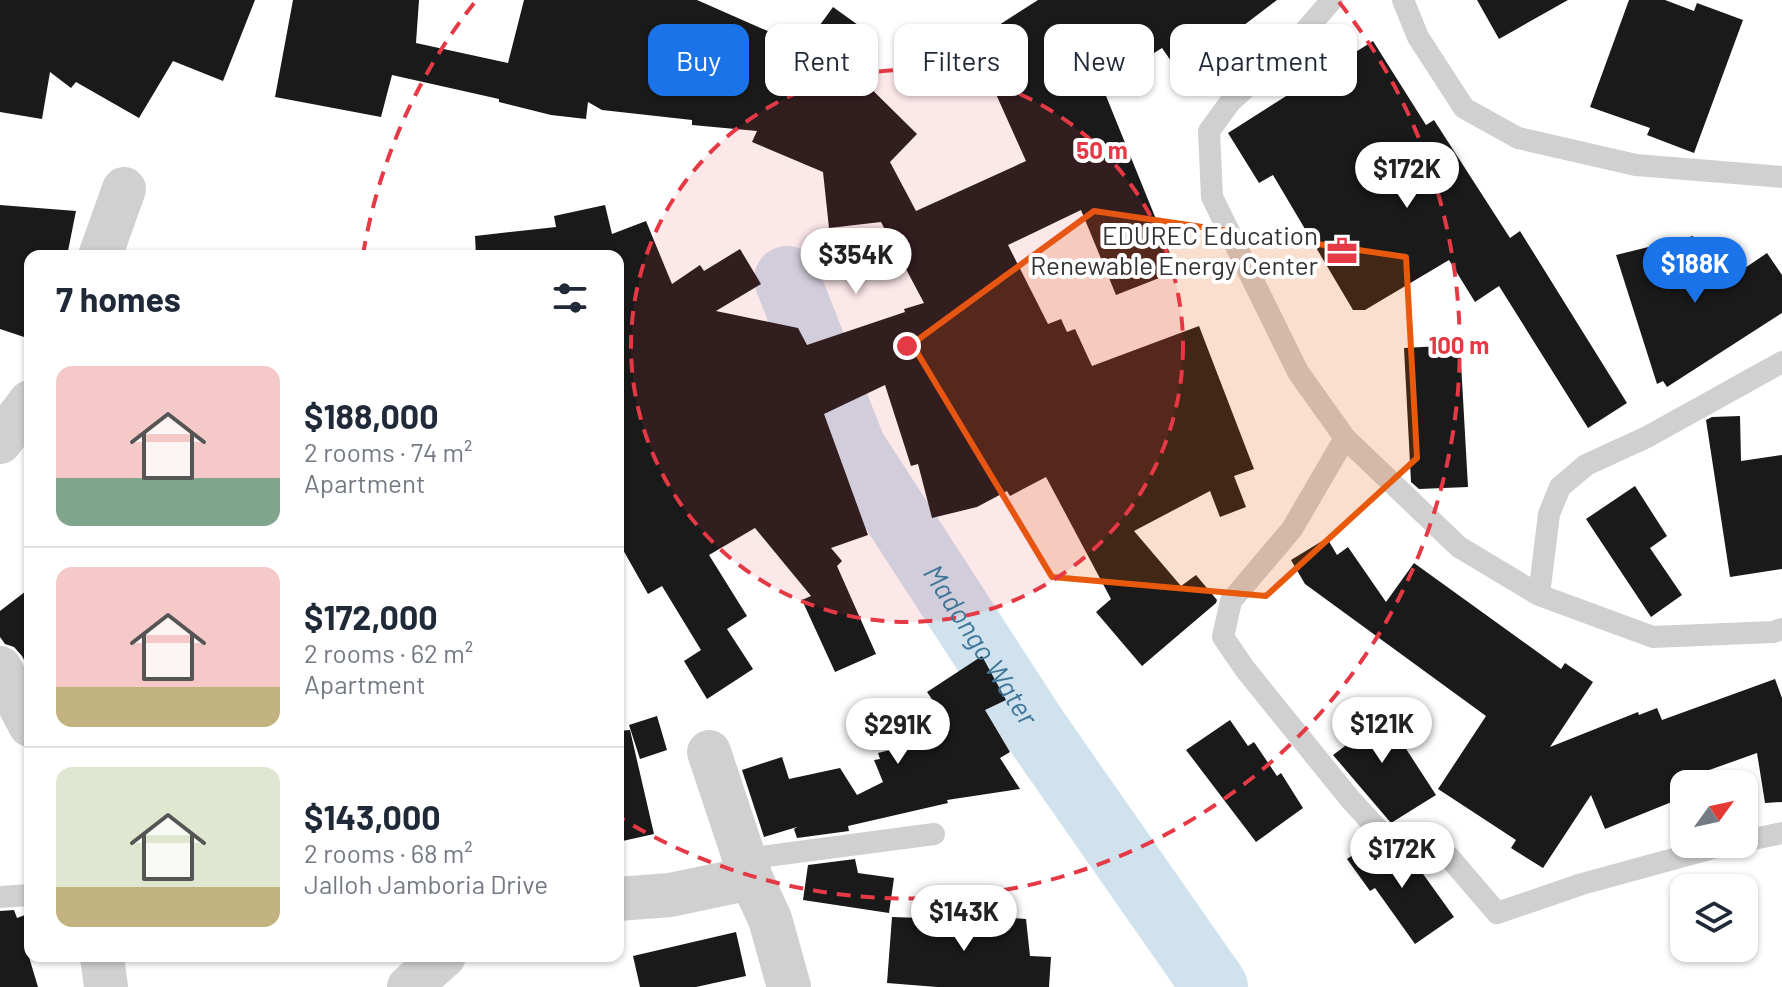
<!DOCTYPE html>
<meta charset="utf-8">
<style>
:root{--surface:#fff;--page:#f6f6f7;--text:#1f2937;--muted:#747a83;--line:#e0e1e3;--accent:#1a73e8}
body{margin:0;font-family:Barlow,sans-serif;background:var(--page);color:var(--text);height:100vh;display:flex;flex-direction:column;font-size:30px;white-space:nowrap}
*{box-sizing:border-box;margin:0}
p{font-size:26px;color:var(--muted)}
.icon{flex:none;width:44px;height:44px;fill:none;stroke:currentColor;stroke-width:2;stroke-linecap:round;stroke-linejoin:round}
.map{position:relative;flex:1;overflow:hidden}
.drawer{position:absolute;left:24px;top:250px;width:600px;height:712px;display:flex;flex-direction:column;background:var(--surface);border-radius:16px;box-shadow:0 2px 6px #0004}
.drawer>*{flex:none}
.hud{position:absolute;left:648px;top:24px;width:760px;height:72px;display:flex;gap:16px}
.needle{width:52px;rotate:57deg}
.tools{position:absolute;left:1670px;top:770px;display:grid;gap:16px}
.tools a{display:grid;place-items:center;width:88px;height:88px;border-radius:16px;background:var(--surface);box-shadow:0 2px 6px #0004;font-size:40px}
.price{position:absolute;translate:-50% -68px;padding:0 18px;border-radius:28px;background:#fff;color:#222;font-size:26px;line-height:52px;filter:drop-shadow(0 2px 4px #0008)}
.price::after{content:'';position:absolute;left:50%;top:48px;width:24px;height:18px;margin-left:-12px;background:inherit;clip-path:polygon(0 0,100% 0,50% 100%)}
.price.on{background:var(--accent);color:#fff}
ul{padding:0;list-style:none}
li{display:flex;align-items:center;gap:24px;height:200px;padding:0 32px}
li+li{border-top:2px solid var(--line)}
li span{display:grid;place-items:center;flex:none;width:224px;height:160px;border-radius:16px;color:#555}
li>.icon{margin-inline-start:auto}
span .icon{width:96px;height:96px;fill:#fffc;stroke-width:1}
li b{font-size:34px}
h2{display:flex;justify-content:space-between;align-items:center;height:96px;padding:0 32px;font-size:34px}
.pill{padding:0 28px;border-radius:16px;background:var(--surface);box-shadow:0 2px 6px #0004;font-size:28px;line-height:72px}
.pill.on{background:var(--accent);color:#fff}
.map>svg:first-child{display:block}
</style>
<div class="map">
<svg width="1782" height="987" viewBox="0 0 1782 987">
<rect width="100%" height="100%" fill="#fff"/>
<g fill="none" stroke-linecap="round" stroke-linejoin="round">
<!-- river -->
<path stroke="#cfe2ee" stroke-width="66" id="s1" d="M787,279L853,448L1035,729L1215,987"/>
</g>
<!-- building -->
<path fill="#1a1a1a" d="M0,0H255L223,81L173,61L139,118L76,82L71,88L50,72L42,119L0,112Z
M293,0H419L416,43L508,63L524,0H697L804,47L833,7L872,35L849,67L917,134L890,162L916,211L1026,161L991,83L1008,76L1004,69L1024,60L999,25L1038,0H1277L1180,74L1162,48L1102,86L1177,271L1116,295L1081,210L1008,245L1048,324L1061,319L1067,332L1075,329L1092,366L1199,326L1254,469L1234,476L1246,507L1220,517L1210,491L1134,531L1181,586L1196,575L1217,600L1216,603L1142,666L1096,612L1111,599L1046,477L1010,496L1007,491L977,507L932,518L918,464L911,466L885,385L824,414L868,535L831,548L842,561L837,566L876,654L835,672L802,600L811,596L755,528L709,555L747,616L727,629L753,669L707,699L684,661L701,650L662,586L648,594L618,541V256H476L475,236L556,227L554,216L605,205L612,234L646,221L672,284L700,265L704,271L740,249L761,284L716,311L798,328L807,345L905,312L904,309L924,303L881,222L829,228L823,172L752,142L757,131L692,125V120L602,110L588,102L586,119L551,115L499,102V99L392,75L381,117L275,97Z
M1477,0H1568L1499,39Z
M1629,0H1665L1694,11L1697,3L1743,20L1694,153L1647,135L1650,128L1590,107Z
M1373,41L1426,125L1434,120L1510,238L1520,231L1627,403L1588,428L1499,286L1475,302L1449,260L1365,310H1353L1273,175L1259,183L1228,133Z
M0,205L76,211L67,256H30V339L0,329Z
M1693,236L1714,289L1767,253L1782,275V313L1667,387L1663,381L1657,384L1616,255Z
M1460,345L1468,487L1419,489L1411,482L1404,348Z
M1740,416L1741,461L1782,455V569L1730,577L1706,420L1712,417Z
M1635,486L1667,536L1650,548L1682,595L1651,617L1586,519Z
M1327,538L1337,555L1348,547L1386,602L1414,563L1561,669L1565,663L1593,682L1550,747L1638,712L1639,715L1657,708L1662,720L1775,679L1782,698V802L1765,803L1757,753L1684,779V797L1605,829L1591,795L1543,868L1511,848L1516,840L1438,789L1486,716L1305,584L1291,560Z
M30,588V671L22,656L14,647L5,644L0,637V611Z
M982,656L1006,700L985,710L1010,752L1000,758L1020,789L947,800L948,803L848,826L849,831L797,838L794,829L797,827L764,837L742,770L782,757L789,779L840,768L857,795L883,782L874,760L880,759L878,753L894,749L886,724L938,708L927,692Z
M1377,704L1436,795L1391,823L1333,755L1345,746L1336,733Z
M657,716L667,750L640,759L629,725Z
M1230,720L1248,746L1254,742L1277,776L1281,773L1303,808L1256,842L1186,750Z
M630,730L654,834L618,842V731Z
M1371,843L1380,849L1413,860L1454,917L1415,944L1375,888L1370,891L1347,859Z
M855,859L858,873L894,878L889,913L803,900L808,865Z
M14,910L17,918L30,913L29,957L38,987H0V911Z
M950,914L1026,919L1030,956L1051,957L1049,987H937L887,983L892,917L950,919Z
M736,932L746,976L696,987H640L633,956Z"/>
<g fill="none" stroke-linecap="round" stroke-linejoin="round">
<!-- service -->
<path stroke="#d0d0d0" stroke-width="22" d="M1332,0L1291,47L1231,101L1209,131L1212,197L1298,372L1345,438L1459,547L1539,595L1653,637L1773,632L1782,629
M1403,0L1418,37L1464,108L1518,138L1636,165L1782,177
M1345,438L1292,529L1231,601L1223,637L1245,669L1350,799L1384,836L1449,857L1497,913L1582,884L1728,844
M1539,595L1549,514L1560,487L1586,465L1647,437L1782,362
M1744,841L1782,833
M745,859L934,834
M0,897L30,895"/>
<!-- minor -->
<path stroke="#d0d0d0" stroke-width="44" d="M100,256L124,189
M0,442L30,402
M709,752L751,878
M618,899L670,895L751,878L770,919L789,987
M409,987L444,956"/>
<!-- tertiary -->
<path stroke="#d0d0d0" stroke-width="44" d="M0,668L30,725
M102,956L106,987"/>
</g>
<!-- marked area -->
<path fill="#e8590c" fill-opacity="0.2" stroke="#e8590c" stroke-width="6" stroke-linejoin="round" d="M1094,211L1406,257L1417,458L1266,596L1052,577L912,344Z"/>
<!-- distance rings -->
<circle cx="907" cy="346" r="276" fill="#e63946" fill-opacity=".12"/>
<g fill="none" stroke="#e63946" stroke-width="4" stroke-dasharray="14 10">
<circle cx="907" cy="346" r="276"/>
<path d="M363 255A552 552 0 0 1 475 2M1339 2A552 552 0 0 1 619 817"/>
</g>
<!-- icons -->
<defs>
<g id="office-bare" transform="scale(2.4)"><path d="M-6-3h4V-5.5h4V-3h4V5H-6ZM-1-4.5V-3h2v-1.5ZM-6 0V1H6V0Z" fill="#e63946" stroke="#fff" stroke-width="2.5" paint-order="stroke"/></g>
</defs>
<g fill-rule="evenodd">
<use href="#office-bare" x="1342" y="251"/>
</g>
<g text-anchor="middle" stroke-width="8" stroke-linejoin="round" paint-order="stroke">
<!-- poi labels -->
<g font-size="26" fill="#333" stroke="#fff" text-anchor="end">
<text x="1318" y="245">EDUREC Education<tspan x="1318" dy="30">Renewable Energy Center</tspan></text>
</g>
<!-- water labels -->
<g font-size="28" font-style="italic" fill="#3f7597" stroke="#fff">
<text dy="10" stroke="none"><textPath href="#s1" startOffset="416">Madongo Water</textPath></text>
</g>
</g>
<circle cx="907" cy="346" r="12" fill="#e63946" stroke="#fff" stroke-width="4"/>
<g font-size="24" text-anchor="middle" font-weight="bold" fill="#e63946" stroke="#fff" stroke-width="8" stroke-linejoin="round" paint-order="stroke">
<text x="1102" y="159">50 m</text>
<text x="1459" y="354">100 m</text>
</g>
</svg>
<div class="tools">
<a><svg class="needle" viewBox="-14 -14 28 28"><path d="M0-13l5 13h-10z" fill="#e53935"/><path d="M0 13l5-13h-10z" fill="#747a83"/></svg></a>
<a><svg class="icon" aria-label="layers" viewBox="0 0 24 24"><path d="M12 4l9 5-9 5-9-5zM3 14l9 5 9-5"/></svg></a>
</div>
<b class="price" style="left:1407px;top:210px">$172K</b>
<b class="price" style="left:856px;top:296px">$354K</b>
<b class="price on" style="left:1695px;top:305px">$188K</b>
<b class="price" style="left:1382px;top:765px">$121K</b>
<b class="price" style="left:898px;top:766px">$291K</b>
<b class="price" style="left:1402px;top:890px">$172K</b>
<b class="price" style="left:964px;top:953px">$143K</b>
<div class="hud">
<a class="pill on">Buy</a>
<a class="pill">Rent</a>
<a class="pill">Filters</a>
<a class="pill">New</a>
<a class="pill">Apartment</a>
</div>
<section class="drawer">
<h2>7 homes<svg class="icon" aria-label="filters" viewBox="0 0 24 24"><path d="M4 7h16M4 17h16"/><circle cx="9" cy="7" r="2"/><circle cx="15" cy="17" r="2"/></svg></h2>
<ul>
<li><span style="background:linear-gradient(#f6c9c9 70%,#7fa58c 0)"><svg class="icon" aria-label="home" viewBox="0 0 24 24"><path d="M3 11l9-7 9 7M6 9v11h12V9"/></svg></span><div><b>$188,000</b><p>2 rooms · 74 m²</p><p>Apartment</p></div></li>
<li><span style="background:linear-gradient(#f6c9c9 75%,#c2b280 0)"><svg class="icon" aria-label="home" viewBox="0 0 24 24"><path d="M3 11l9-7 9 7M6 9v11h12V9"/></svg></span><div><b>$172,000</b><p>2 rooms · 62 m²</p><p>Apartment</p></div></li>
<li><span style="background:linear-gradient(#dfe7d0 75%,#c2b280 0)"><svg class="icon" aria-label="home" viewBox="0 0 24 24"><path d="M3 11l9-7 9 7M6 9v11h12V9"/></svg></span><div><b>$143,000</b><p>2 rooms · 68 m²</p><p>Jalloh Jamboria Drive</p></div></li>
</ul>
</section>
</div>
